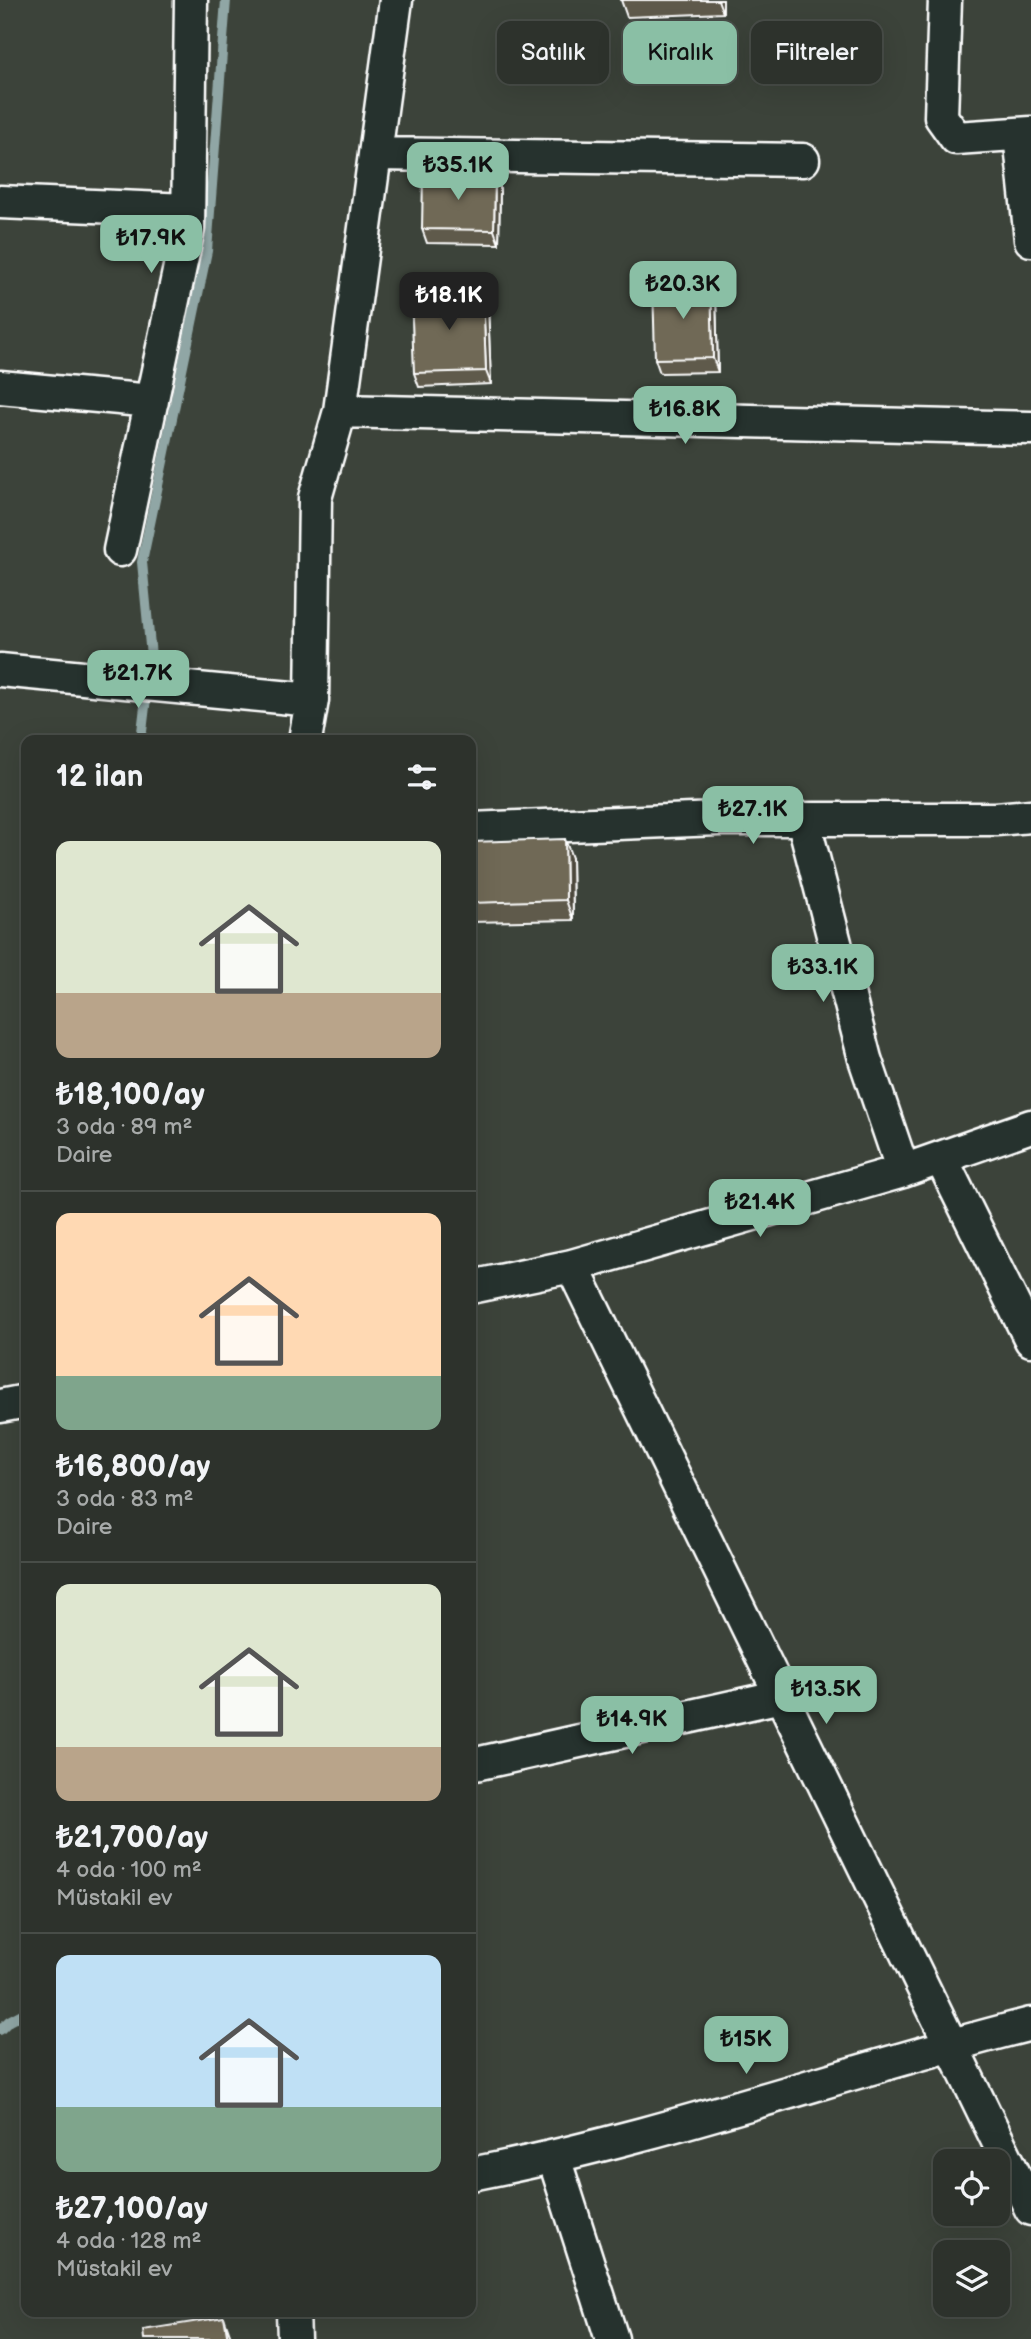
<!DOCTYPE html>
<html lang="tr">
<meta charset="utf-8">
<style>
:root{--surface:#2d322c;--page:#353a34;--text:#f1f3f6;--muted:#a7aaa9;--line:#484d48;--accent:#8abfa5}
body{margin:0;font-family:"Balsamiq Sans",sans-serif;background:var(--page);color:var(--text);height:100vh;display:flex;flex-direction:column;font-size:26px;white-space:nowrap}
*{box-sizing:border-box;margin:0}
p{font-size:23px;color:var(--muted)}
.icon{flex:none;width:38px;height:38px;fill:none;stroke:currentColor;stroke-width:2;stroke-linecap:round;stroke-linejoin:round}
.map{position:relative;flex:1;overflow:hidden}
.panel{position:absolute;left:21px;top:735px;width:455px;height:1582px;display:flex;flex-direction:column;background:var(--surface);border-radius:14px;box-shadow:0 7px 28px #0002,0 0 0 2px var(--line)}
.panel>*{flex:none}
.hud{position:absolute;left:497px;top:21px;width:429px;height:63px;display:flex;gap:14px}
.tools{position:absolute;left:933px;top:2149px;display:grid;gap:14px}
.tools a{display:grid;place-items:center;width:77px;height:77px;border-radius:14px;background:var(--surface);box-shadow:0 7px 28px #0002,0 0 0 2px var(--line);font-size:35px}
.price{position:absolute;translate:-50% -60px;padding:0 16px;border-radius:14px;background:var(--accent);color:#111;font-size:23px;line-height:46px;filter:drop-shadow(0 2px 4px #0008)}
.price::after{content:'';position:absolute;left:50%;top:42px;width:21px;height:16px;margin-left:-10px;background:inherit;clip-path:polygon(0 0,100% 0,50% 100%)}
.price.on{background:#222;color:#fff}
ul{padding:0;list-style:none}
li{display:grid;align-content:center;gap:14px;height:371px;padding:0 35px}
li+li{border-top:2px solid var(--line)}
li span{display:grid;place-items:center;height:217px;border-radius:14px;color:#555}
li>.icon{margin-inline-start:auto}
span .icon{width:126px;height:126px;fill:#fffc;stroke-width:1}
li b{font-size:30px}
h2{display:flex;justify-content:space-between;align-items:center;height:84px;padding:0 35px;font-size:30px}
.chip{padding:0 24px;border-radius:14px;background:var(--surface);box-shadow:0 7px 28px #0002,0 0 0 2px var(--line);font-size:24px;line-height:63px}
.chip.on{background:var(--accent);color:#111}
.map>svg:first-child{display:block}
</style>
<div class="map">
<svg width="1031" height="2339" viewBox="0 0 1031 2339">
<rect width="100%" height="100%" fill="#3c433a"/>
<filter id="ink" filterUnits="userSpaceOnUse"><feTurbulence type="fractalNoise" baseFrequency=".0143" numOctaves="2"/><feDisplacementMap in="SourceGraphic" scale="14" xChannelSelector="R" yChannelSelector="G"/><feConvolveMatrix kernelMatrix="1 2 1 2 8 2 1 2 1" color-interpolation-filters="sRGB"/></filter>
<g filter="url(#ink)">
<g fill="none" stroke-linecap="round" stroke-linejoin="round">
<!-- stream -->
<path stroke="#90a6a5" stroke-width="10" d="M141,740L151,656L142,562L207,251L226,0
M0,2030L9,2021L26,2012"/>
<!-- street casing -->
<g stroke="#fff" stroke-width="37">
<path id="street" d="M945,0L941,117L956,138L1031,133
M1020,135L1031,240
M375,154L803,160
M0,202L188,210
M0,387L152,401
M340,411L1031,428
M120,550L188,229L191,0
M0,670L312,700
M305,740L312,700L315,498L340,411L396,0
M803,819L865,1059L903,1171
M471,829L718,819H996L1031,816
M942,1160L1031,1340
M572,1266L1031,2209
M471,1287L572,1266L903,1171L1031,1126
M0,1406L26,1401
M471,1765L782,1696
M554,2158L612,2339
M471,2174C661,2138 844,2071 1031,2024
M293,2312L294,2339"/>
</g>
<!-- street -->
<use href="#street" stroke="#26332d" stroke-width="32"/>
</g>
<!-- wall -->
<path fill="#5f5a4b" stroke="#fff" stroke-width="2" d="M621,0H723V13L627,17Z
M500,188L499,244L427,243L422,229Z
M716,296L718,372L660,373L655,359Z
M488,304L491,384L419,387L414,373Z
M471,842L572,858L573,920L471,922Z"/>
<!-- shaded-wall -->
<path fill="#4e4a3d" stroke="#fff" stroke-width="2" d="M718,0H723V13Z
M495,175L500,188L499,244L494,230Z
M711,282L716,296L718,372L713,358Z
M483,290L488,304L491,384L486,371Z
M565,839L572,858L573,920L566,900Z
M224,2317L231,2337L232,2339H228Z"/>
<!-- building -->
<path fill="#6f6957" stroke="#fff" stroke-width="2" d="M423,174L495,175L494,230L422,229Z
M711,282L713,358L655,359L653,284Z
M483,290L486,371L414,373L411,293Z
M565,839L566,900L471,903V842Z
M224,2317L228,2339H144L143,2330Z"/>
</g>
</svg>
<div class="tools">
<a><svg class="icon" aria-label="locate" viewBox="0 0 24 24"><circle cx="12" cy="12" r="6"/><path d="M12 2v4M12 18v4M2 12h4M18 12h4"/></svg></a>
<a><svg class="icon" aria-label="layers" viewBox="0 0 24 24"><path d="M12 4l9 5-9 5-9-5zM3 14l9 5 9-5"/></svg></a>
</div>
<b class="price" style="left:458px;top:202px">₺35.1K</b>
<b class="price" style="left:151px;top:275px">₺17.9K</b>
<b class="price" style="left:683px;top:321px">₺20.3K</b>
<b class="price on" style="left:449px;top:332px">₺18.1K</b>
<b class="price" style="left:685px;top:446px">₺16.8K</b>
<b class="price" style="left:138px;top:710px">₺21.7K</b>
<b class="price" style="left:753px;top:846px">₺27.1K</b>
<b class="price" style="left:823px;top:1004px">₺33.1K</b>
<b class="price" style="left:760px;top:1239px">₺21.4K</b>
<b class="price" style="left:826px;top:1726px">₺13.5K</b>
<b class="price" style="left:632px;top:1756px">₺14.9K</b>
<b class="price" style="left:746px;top:2076px">₺15K</b>
<div class="hud">
<a class="chip">Satılık</a>
<a class="chip on">Kiralık</a>
<a class="chip">Filtreler</a>
</div>
<section class="panel">
<h2>12 ilan<svg class="icon" aria-label="filters" viewBox="0 0 24 24"><path d="M4 7h16M4 17h16"/><circle cx="9" cy="7" r="2"/><circle cx="15" cy="17" r="2"/></svg></h2>
<ul>
<li><span style="background:linear-gradient(#dfe7d0 70%,#b9a48a 0)"><svg class="icon" aria-label="home" viewBox="0 0 24 24"><path d="M3 11l9-7 9 7M6 9v11h12V9"/></svg></span><div><b>₺18,100/ay</b><p>3 oda · 89 m²</p><p>Daire</p></div></li>
<li><span style="background:linear-gradient(#ffd9b3 75%,#7fa58c 0)"><svg class="icon" aria-label="home" viewBox="0 0 24 24"><path d="M3 11l9-7 9 7M6 9v11h12V9"/></svg></span><div><b>₺16,800/ay</b><p>3 oda · 83 m²</p><p>Daire</p></div></li>
<li><span style="background:linear-gradient(#dfe7d0 75%,#b9a48a 0)"><svg class="icon" aria-label="home" viewBox="0 0 24 24"><path d="M3 11l9-7 9 7M6 9v11h12V9"/></svg></span><div><b>₺21,700/ay</b><p>4 oda · 100 m²</p><p>Müstakil ev</p></div></li>
<li><span style="background:linear-gradient(#bfe0f5 70%,#7fa58c 0)"><svg class="icon" aria-label="home" viewBox="0 0 24 24"><path d="M3 11l9-7 9 7M6 9v11h12V9"/></svg></span><div><b>₺27,100/ay</b><p>4 oda · 128 m²</p><p>Müstakil ev</p></div></li>
</ul>
</section>
</div>
